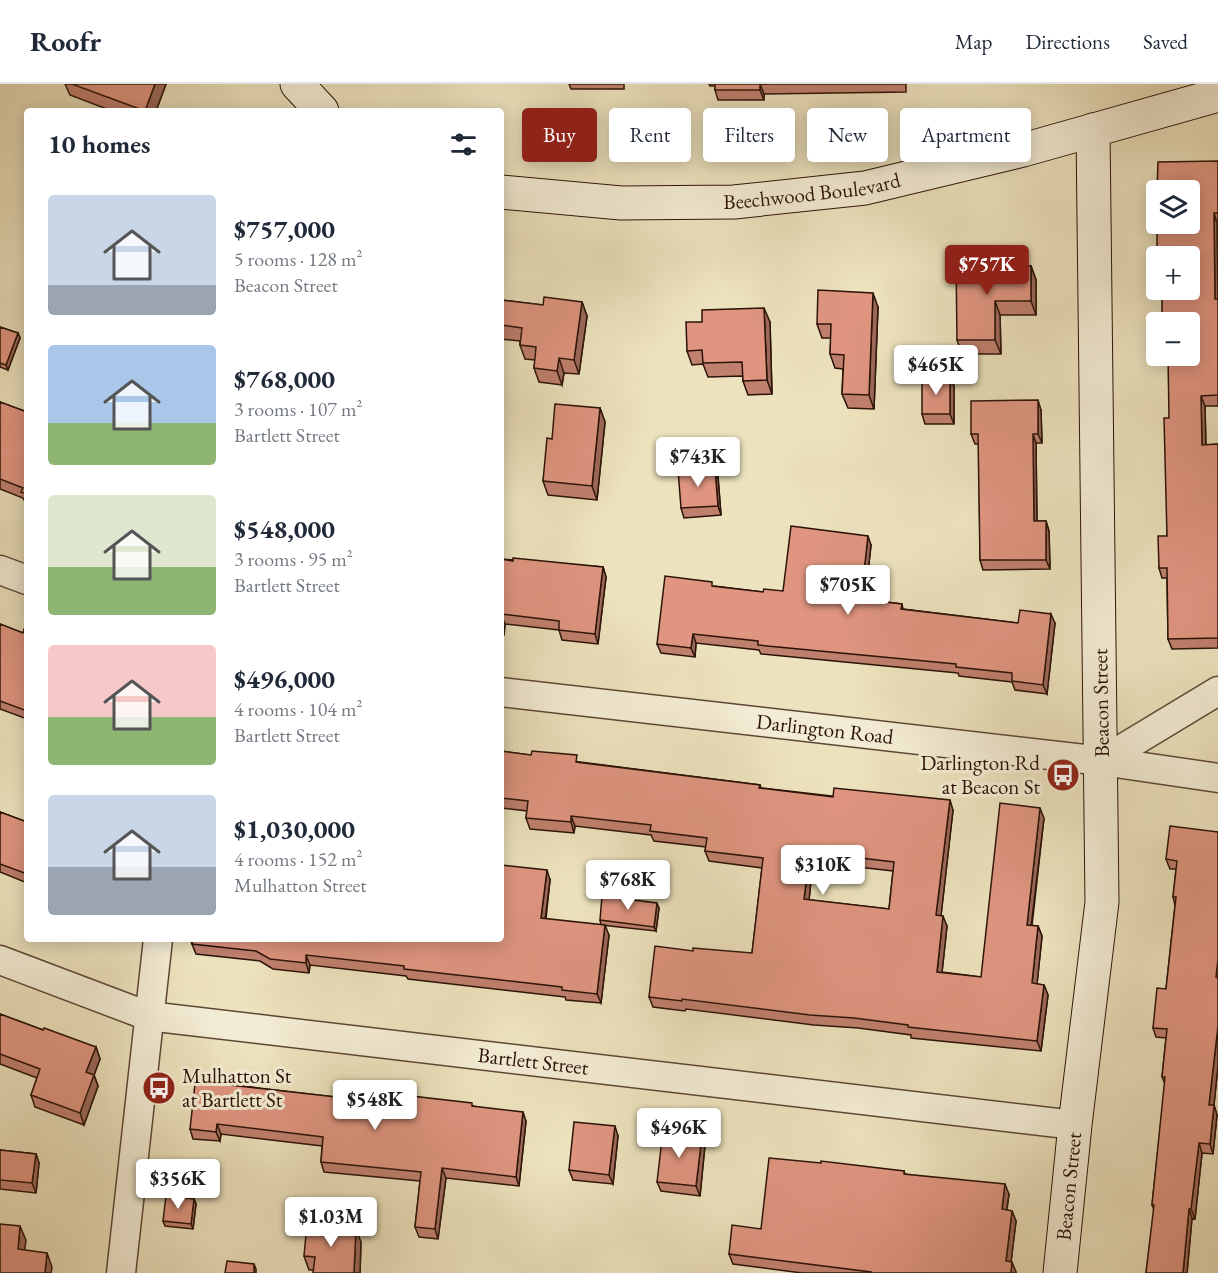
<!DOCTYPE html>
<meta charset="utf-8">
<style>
:root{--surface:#fff;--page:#f6f6f7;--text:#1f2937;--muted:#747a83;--line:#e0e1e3;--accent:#8f2418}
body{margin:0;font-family:"EB Garamond",serif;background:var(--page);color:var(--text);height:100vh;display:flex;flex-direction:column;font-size:22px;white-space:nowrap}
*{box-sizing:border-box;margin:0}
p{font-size:20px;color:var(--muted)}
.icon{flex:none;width:33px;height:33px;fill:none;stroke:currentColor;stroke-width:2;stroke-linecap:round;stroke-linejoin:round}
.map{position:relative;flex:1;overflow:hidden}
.side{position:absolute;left:24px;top:24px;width:480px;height:834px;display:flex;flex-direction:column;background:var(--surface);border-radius:6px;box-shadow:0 3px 15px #0003}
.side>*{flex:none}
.top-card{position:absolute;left:522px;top:24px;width:570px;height:54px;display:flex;gap:12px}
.buttons{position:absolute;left:1146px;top:96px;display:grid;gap:12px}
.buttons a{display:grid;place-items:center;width:54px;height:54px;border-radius:6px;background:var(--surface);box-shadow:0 3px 15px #0003;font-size:30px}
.price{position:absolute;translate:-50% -51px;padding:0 14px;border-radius:6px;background:#fff;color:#222;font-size:20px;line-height:39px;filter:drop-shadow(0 2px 3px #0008)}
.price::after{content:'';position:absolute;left:50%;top:36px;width:18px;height:14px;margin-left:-9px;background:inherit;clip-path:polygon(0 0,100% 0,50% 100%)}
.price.on{background:var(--accent);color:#fff}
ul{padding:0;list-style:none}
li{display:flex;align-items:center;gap:18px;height:150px;padding:0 24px}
li span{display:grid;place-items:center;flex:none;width:168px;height:120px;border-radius:6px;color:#555}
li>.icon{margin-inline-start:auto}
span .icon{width:72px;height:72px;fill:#fffc;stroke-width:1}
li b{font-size:26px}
h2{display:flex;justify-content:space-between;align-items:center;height:72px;padding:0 24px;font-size:26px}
.pill{padding:0 21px;border-radius:6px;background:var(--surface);box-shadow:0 3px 15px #0003;font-size:21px;line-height:54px}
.pill.on{background:var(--accent);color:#fff}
header{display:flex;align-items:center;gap:36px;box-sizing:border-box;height:84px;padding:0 30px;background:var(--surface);border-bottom:2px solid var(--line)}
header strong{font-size:28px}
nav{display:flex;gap:33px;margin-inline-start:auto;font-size:21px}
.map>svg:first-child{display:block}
</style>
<header>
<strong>Roofr</strong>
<nav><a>Map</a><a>Directions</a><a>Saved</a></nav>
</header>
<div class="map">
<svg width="1218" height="1189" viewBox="0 0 1218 1189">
<rect width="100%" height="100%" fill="#ece2bd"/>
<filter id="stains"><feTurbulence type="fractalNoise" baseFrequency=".00333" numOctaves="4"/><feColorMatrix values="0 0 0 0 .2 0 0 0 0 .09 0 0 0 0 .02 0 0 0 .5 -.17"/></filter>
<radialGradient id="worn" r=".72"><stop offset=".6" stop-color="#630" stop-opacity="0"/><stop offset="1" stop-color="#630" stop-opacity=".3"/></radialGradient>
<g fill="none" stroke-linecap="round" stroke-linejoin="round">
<!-- minor casing -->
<g stroke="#5c4734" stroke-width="31">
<g id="minor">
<path d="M0,486L27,496"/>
<path id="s1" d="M501,608L1102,677L1218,694"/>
<path d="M1102,677L1218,607"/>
<path id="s2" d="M0,876L148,932L1075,1041"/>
<path d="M121,1189L158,855"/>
</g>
</g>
<!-- secondary casing -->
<g stroke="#2c1307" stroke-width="35">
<g id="secondary">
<path d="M297,0L322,27"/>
<path id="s3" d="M501,108L621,119L734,118L865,104L1023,66L1218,11"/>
<path id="s4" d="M1060,1189L1075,1041L1102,818L1093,46"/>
</g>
</g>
<!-- minor -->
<use href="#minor" stroke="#f3ecd4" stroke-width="28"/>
<!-- secondary -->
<use href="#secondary" stroke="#f3ecd4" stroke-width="33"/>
</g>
<!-- wall -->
<path fill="#c0806e" stroke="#2c1307" stroke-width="1.5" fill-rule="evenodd" d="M65,0H166L156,27H112L70,11Z
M569,0H624V5H571Z
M709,0H906V8L764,10V16H718L715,6V2H710Z
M1218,77V322H1205L1206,361L1218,360V564L1172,565L1168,555L1167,494H1162L1159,484L1167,452L1169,334L1190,272L1162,210H1160L1159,206H1190Z
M982,177L984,182H1031L1036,196V231H1000L1001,270H962L957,256Z
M501,216L543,221L582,218L587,232L579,290L564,289L562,301L539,298L534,284L535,276L525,275L520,261V257L501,255Z
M878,223L874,325L848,324L842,310L843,285L835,284L830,270L831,254H822L817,240Z
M770,238L772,310L748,311L743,297V292L708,293L703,280L692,281L687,267Z
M0,243L18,249L20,254L8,286L0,283Z
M954,302V340H925L922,330Z
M0,318L27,328V421L26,420L23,414L0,405Z
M600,324L605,338L597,416L548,411L543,397L552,355Z
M1041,326L1042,359H1036L1037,437H1046L1049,447L1050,485L983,486L980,476L979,360H975L971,350Z
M715,384L718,393L721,431L684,434L681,424Z
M871,461L865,516L902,520L903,525L1018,539H1055L1047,610L1015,606L1012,598L959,592L958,589L761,570L759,566L696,559L695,573L661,569L657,560L714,502L763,508L783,507Z
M501,475L603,483L606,493L598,560L562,556L559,546L505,540L504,551L501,550Z
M0,540L23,549L27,546V635L0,625Z
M501,667L580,678L760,701L761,704L953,726L941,831L947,842L942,888L981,893L1044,734L1032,842H1038L1042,852L1037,900L1044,901L1048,911L1041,967L911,954V951L858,944L814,941L686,925L685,927L653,923L649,913L693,867L752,869L762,784L709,777L705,767L706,763L654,757L651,751L575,742L574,749L530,745L526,734L527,727L501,724ZM813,778L893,787L889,825L809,816Z
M0,728L27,738V799L0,788Z
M1218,748V982L1214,1021L1217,1031L1213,1070L1202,1069L1195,1135L1192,1134L1187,1189H1146L1154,1126L1152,1121L1165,1000L1162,993L1166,954L1156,953L1153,944L1166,905L1175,821L1173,813L1176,785H1170L1166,775Z
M550,796L546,835L609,851L601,919L566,916L565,913L408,895L406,892L310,881L309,889L273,885L260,877L196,870L190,855H501Z
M659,824L656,847L601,841L600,836Z
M0,930L43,946L96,963L100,975L94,991L98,1002L84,1041L35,1023L31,1011L37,994L0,980Z
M225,1000L362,1016L404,1008L405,1011L473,1022L526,1037L519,1102L446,1094L438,1155L419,1153L415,1143L420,1097L324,1088L321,1078L322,1062L221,1050L220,1057L193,1055L190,1045Z
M618,1052L613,1100L573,1096L569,1086Z
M702,1052L705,1061L700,1112L661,1107L657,1098Z
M0,1066L36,1070L39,1079L36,1109L0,1105Z
M186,1085L184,1110L163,1107L161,1102Z
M904,1087L905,1090L1009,1110L1007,1126L1012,1127L1016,1137L1011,1177L1016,1189H802L733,1180L729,1170L761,1145Z
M194,1115L196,1120L193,1145L165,1142L163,1137Z
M361,1158L360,1189H313L314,1186H309L304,1172Z"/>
<!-- shaded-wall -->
<path fill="#9c685a" stroke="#2c1307" stroke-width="1.5" d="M155,0H166L156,27H145Z
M760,0L764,10V16L760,6Z
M1214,129L1217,139L1218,224L1215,215Z
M1031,182L1036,196V231L1031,217Z
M873,209L878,223L874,325L869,311Z
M995,217L1000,231L1001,270L995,256Z
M582,218L587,232L579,290L574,276Z
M764,224L770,238L772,310L767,296Z
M18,249L20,254L8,286L6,281Z
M559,274L564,289L562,301L557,287Z
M950,293L954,302V340L950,330Z
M1201,312L1205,322L1206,371L1202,361Z
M1038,316L1041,326L1042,359L1038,350Z
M600,324L605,338L597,416L592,402Z
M1033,350L1036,359L1037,447L1034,437Z
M715,384L718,393L721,431L718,422Z
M1046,437L1049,447L1050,485L1046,476Z
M868,452L871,461L864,524L861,515Z
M603,483L606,493L598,560L595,550Z
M501,530L505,540L504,551L501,543Z
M1051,530L1055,539L1047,610L1043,601Z
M693,550L696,559L695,573L691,564Z
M950,716L953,726L940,841L936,831Z
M1040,724L1044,734L1030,851L1027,841Z
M571,732L575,742L574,749L571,738Z
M810,768L813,778L808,826L804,815Z
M547,786L550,796L544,844L541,834Z
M657,819L659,824L656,847L654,843Z
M943,832L947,842L941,898L937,888Z
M605,841L609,851L601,919L597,910Z
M1038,842L1042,852L1036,910L1032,899Z
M306,871L310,881L309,889L306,879Z
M1044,901L1048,911L1041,967L1037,957Z
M1218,942V982L1213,1030L1209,1021Z
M96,963L100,975L94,991L98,1002L84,1041L80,1029L86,988Z
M1214,1021L1217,1031L1213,1070L1210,1060Z
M523,1028L526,1037L519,1102L516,1093Z
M217,1040L221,1050L220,1057L216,1048Z
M615,1042L618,1052L613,1100L609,1091Z
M702,1052L705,1061L700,1112L696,1102Z
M1199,1059L1202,1069L1195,1135L1191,1125Z
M36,1070L39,1079L36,1109L32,1099Z
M185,1080L186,1085L184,1110L182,1105Z
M442,1084L446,1094L438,1155L435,1145Z
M1005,1100L1009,1110L1005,1136L1002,1125Z
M194,1115L196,1120L193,1145L191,1140Z
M1189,1125L1192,1134L1187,1189H1183Z
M1012,1127L1016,1137L1010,1187L1006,1177Z
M20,1142L26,1156L23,1179L18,1165Z
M356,1144L361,1158L360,1189H354Z
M47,1169L52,1183L51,1189H45Z
M1012,1178L1016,1188V1189H1011Z
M254,1180L256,1185V1189H254Z"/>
<!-- building -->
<path fill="#df9580" stroke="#2c1307" stroke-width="1.5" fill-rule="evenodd" d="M72,0H155L145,27Z
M715,0H767H760V6H715Z
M1218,77V129H1214L1215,215H1218V311L1201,312L1202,361L1218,360V554L1168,555L1167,484H1159L1158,452H1167L1164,334H1169L1168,272H1190V238H1162V206H1190V172H1157V140H1190V106H1157L1158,78Z
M956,177H982V182H1031V217H995V256H957Z
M818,206L873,209L869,311L842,310L844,271L830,270L831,240H817Z
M544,213L582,218L574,276L559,274L557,287L534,284L536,263L520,261L522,244L501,241V216L543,221Z
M764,224L767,296L743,297L742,278L703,279L702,266L687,267L686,238H702V226Z
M0,243L18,249L6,281L0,279Z
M922,293H950V330H922Z
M1038,316V350H1033L1034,437H1046V476H980L978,350H971V317Z
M0,318L27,328V410L21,408L23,404L0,395Z
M555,320L600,324L592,402L543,397L547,354L552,355Z
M715,384L718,422L681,424L678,386Z
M791,442L868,452L861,515L902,520L901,525L1018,539L1020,526L1051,530L1043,601L1012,597V589L956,583V580L758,561V557L693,550L691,564L657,560L665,492L712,498V502L763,508L764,505L783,507Z
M513,474L603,483L595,550L559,546V537L501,530V534V475L513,477Z
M0,540L23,549L24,545L27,546V627L0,617Z
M501,667L531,671L532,667L577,671L576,678L760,701L759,704L833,713L834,704L950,716L936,831L943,832L937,888L981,893L1000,719L1040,724L1027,841L1038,842L1032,899L1044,901L1037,957L908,943V941L854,934L810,931L682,915V917L649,913L655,862L693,867V864L752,869L763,774L705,767L707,754L650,747L651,741L571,732V738L526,734L528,717L501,714ZM810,768L894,778L889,825L804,815Z
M0,728L27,738V790L0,780Z
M1170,742L1218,748V875L1216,893L1218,894V942L1209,1021H1214L1210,1060L1199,1059L1191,1125H1189L1183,1189H1146L1154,1121H1152L1165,993H1162L1167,945L1153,944L1157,904L1166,905L1176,813H1173L1177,777L1166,775Z
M501,781L547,786L541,834L605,841L597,910L562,906V903L404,885V882L306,871V879L270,875L256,867L192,860L193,855H501Z
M602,812L657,819L654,843L600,836Z
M0,930L43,946L44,944L96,963L86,988L94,991L80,1029L31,1011L40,985L0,970Z
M196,991L223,994L222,1000L362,1016L363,1004L404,1008L403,1011L472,1019V1022L523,1028L516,1093L442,1084L435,1145L415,1143L421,1088L321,1078L323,1053L217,1040L216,1048L190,1045Z
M574,1038L615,1042L609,1091L569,1086Z
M663,1047L702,1052L696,1102L657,1098Z
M0,1066L36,1070L32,1099L0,1096Z
M769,1074L821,1079V1077L904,1087V1090L1005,1100L1002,1125L1012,1127L1006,1177L1012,1178L1011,1189H871V1188L729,1170L732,1141L761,1145Z
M164,1078L185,1080L182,1105L161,1102Z
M166,1112L194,1115L191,1140L163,1137Z
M0,1140L20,1142L18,1165L47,1169L45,1189H48H0Z
M307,1140L356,1144L354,1189H313L315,1173L304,1172Z
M227,1177L254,1180V1189H225Z"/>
<!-- icons -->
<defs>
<g id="bus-disc" transform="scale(1.725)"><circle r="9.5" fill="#8f2418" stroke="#f3ecd4"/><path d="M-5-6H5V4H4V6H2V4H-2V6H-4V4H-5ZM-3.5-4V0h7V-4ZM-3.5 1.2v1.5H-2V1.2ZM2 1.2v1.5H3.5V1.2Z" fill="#fff"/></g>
</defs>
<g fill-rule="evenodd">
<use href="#bus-disc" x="1063" y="691"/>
<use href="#bus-disc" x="159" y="1004"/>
</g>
<g text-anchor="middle" stroke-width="6" stroke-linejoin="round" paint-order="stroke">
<!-- street labels -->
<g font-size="21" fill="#2c1307" stroke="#f3ecd4">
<text dy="7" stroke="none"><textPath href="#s3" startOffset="312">Beechwood Boulevard</textPath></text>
<text transform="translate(1101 619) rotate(-91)" y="7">Beacon Street</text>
<text dy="7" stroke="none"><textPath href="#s1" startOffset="326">Darlington Road</textPath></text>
<text dy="7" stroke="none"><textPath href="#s2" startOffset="546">Bartlett Street</textPath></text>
<text dy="7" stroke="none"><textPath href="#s4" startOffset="87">Beacon Street</textPath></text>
</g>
<!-- poi labels -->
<g font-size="21" fill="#2c1307" stroke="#f3ecd4" text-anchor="end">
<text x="1040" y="686">Darlington Rd<tspan x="1040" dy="24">at Beacon St</tspan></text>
<text x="182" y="999" text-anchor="start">Mulhatton St<tspan x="182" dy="24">at Bartlett St</tspan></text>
</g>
</g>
<rect width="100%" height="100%" filter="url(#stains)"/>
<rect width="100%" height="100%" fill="url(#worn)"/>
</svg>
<div class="buttons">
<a><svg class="icon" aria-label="layers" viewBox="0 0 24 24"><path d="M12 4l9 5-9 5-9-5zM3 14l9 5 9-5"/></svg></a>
<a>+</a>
<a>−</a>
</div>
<b class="price on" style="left:987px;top:212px">$757K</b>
<b class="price" style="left:936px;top:312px">$465K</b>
<b class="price" style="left:698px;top:404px">$743K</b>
<b class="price" style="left:848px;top:532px">$705K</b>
<b class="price" style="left:823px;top:812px">$310K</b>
<b class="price" style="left:628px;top:827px">$768K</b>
<b class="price" style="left:375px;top:1047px">$548K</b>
<b class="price" style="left:679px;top:1075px">$496K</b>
<b class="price" style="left:178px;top:1126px">$356K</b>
<b class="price" style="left:331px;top:1164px">$1.03M</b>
<div class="top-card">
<a class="pill on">Buy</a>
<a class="pill">Rent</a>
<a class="pill">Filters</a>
<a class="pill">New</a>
<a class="pill">Apartment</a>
</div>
<section class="side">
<h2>10 homes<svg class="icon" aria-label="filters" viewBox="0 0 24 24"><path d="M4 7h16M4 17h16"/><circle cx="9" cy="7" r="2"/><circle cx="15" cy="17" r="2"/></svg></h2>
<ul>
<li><span style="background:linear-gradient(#c9d6e8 75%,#9aa5b1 0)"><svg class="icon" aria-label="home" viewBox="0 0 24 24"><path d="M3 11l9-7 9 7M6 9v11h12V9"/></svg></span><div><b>$757,000</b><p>5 rooms · 128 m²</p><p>Beacon Street</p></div></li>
<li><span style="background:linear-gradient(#a9c7e8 65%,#8fb573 0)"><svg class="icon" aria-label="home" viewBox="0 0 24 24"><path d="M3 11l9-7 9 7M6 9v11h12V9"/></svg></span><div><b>$768,000</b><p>3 rooms · 107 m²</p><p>Bartlett Street</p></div></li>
<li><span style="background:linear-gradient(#dfe7d0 60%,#8fb573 0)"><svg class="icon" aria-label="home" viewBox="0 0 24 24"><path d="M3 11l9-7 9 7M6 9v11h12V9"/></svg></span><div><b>$548,000</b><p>3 rooms · 95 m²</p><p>Bartlett Street</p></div></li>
<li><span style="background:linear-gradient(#f6c9c9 60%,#8fb573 0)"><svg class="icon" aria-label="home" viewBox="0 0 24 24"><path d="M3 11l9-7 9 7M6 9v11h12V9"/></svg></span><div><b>$496,000</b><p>4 rooms · 104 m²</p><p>Bartlett Street</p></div></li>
<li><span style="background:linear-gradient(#c9d6e8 60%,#9aa5b1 0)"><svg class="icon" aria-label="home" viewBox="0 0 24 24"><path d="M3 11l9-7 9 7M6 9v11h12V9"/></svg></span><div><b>$1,030,000</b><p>4 rooms · 152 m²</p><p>Mulhatton Street</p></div></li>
</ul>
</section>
</div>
